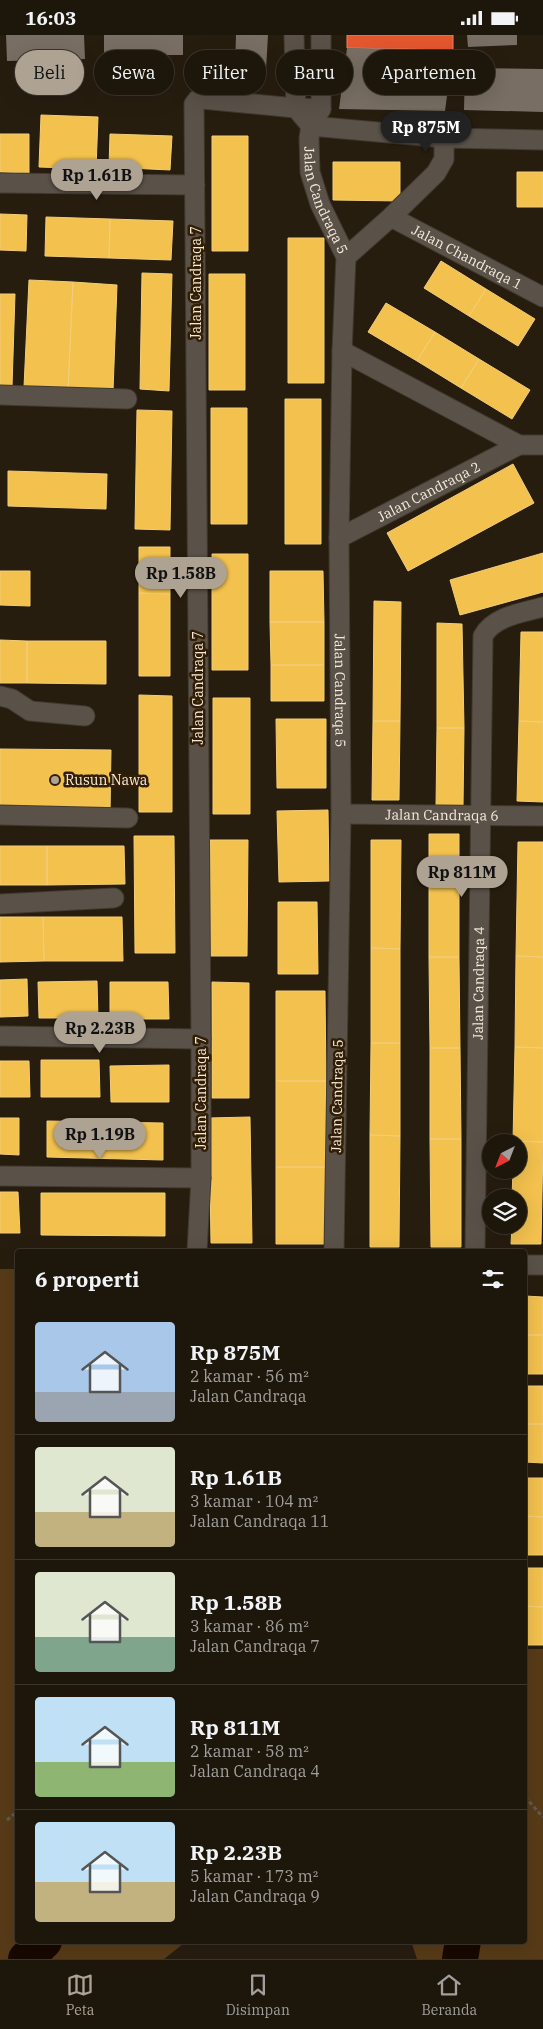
<!DOCTYPE html>
<html lang="id">
<meta charset="utf-8">
<style>
:root{--surface:#1d160b;--page:#251f14;--text:#f1f3f6;--muted:#a09f9d;--line:#3b352c;--accent:#aea293}
body{margin:0;font-family:"IBM Plex Serif",serif;background:var(--page);color:var(--text);height:100vh;display:flex;flex-direction:column;font-size:19px;white-space:nowrap}
*{box-sizing:border-box;margin:0}
p{font-size:16px;color:var(--muted)}
.icon{flex:none;width:28px;height:28px;fill:none;stroke:currentColor;stroke-width:2;stroke-linecap:round;stroke-linejoin:round}
.map{position:relative;flex:1;overflow:hidden}
.drawer{position:absolute;left:15px;top:1214px;width:512px;height:695px;display:flex;flex-direction:column;background:var(--surface);border-radius:5px;box-shadow:0 5px 20px #0002,0 0 0 1px var(--line)}
.drawer>*{flex:none}
.banner{position:absolute;left:15px;top:15px;width:514px;height:45px;display:flex;gap:10px}
.needle{width:32px;rotate:222deg}
.controls{position:absolute;left:482px;top:1099px;display:grid;gap:10px}
.controls a{display:grid;place-items:center;width:45px;height:45px;border-radius:50%;background:var(--surface);box-shadow:0 5px 20px #0002,0 0 0 1px var(--line);font-size:25px}
.price{position:absolute;translate:-50% -42px;padding:0 11px;border-radius:18px;background:var(--accent);color:#111;font-size:16px;line-height:32px;filter:drop-shadow(0 1px 2px #0008)}
.price::after{content:'';position:absolute;left:50%;top:30px;width:15px;height:11px;margin-left:-8px;background:inherit;clip-path:polygon(0 0,100% 0,50% 100%)}
.price.current{background:#222;color:#fff}
ul{padding:0;list-style:none}
li{display:flex;align-items:center;gap:15px;height:125px;padding:0 20px}
li+li{border-top:1px solid var(--line)}
li span{display:grid;place-items:center;flex:none;width:140px;height:100px;border-radius:5px;color:#555}
li>.icon{margin-inline-start:auto}
span .icon{width:60px;height:60px;fill:#fffc;stroke-width:1}
li b{font-size:21px}
h2{display:flex;justify-content:space-between;align-items:center;height:60px;padding:0 20px;font-size:21px}
.pill{padding:0 18px;border-radius:22px;background:var(--surface);box-shadow:0 5px 20px #0002,0 0 0 1px var(--line);font-size:18px;line-height:45px}
.pill.current{background:var(--accent);color:#111}
.status{display:flex;justify-content:space-between;align-items:center;height:35px;padding:0 25px;background:var(--surface);direction:ltr}
.status svg{height:14px;fill:currentColor}
.menu{display:flex;justify-content:space-around;align-items:center;height:70px;border-top:1px solid var(--line);background:var(--surface);font-size:14px;color:var(--muted)}
.menu a{display:grid;justify-items:center;gap:2px}
.menu .current{color:var(--accent)}
.map>svg:first-child{display:block}
</style>
<div class="status"><b>16:03</b><svg viewBox="0 0 49 12"><path d="M0 12V9h3v3zM5 12V6h3v6zM10 12V3h3v9zM15 12V0h3v12zM26 1h20v11H26zM47 4h2v5h-2z"/></svg></div>
<div class="map">
<svg width="543" height="1924" viewBox="0 0 543 1924">
<rect width="100%" height="100%" fill="#271d0f"/>
<!-- forest -->
<path fill="#573b18" d="M0,1234H18V1906H187L164,1924H0Z
M525,1614H543V1924H417L411,1906H525Z"/>
<!-- homes -->
<path fill="#f2c14e" stroke="#f3cd78" d="M41,80L98,82L96,134L39,132Z
M0,99H29V138L0,137Z
M110,99L172,101L170,135L109,132Z
M212,101H248V216H212Z
M333,127H400V166L333,165Z
M517,137H543V172H517Z
M0,179L27,180L26,216L0,215Z
M46,182L110,184L109,223L45,221Z
M110,184L173,186L171,225L109,223Z
M288,203H324V348H288Z
M441,226L486,254L469,281L424,253Z
M142,238L172,239L169,356L140,354Z
M209,239H245V355H209Z
M29,245L73,247L68,354L24,352Z
M73,247L117,250L113,356L68,354Z
M486,254L535,284L518,311L469,281Z
M0,259H15L12,352H0Z
M386,268L435,297L417,326L368,297Z
M435,297L479,324L461,353L417,326Z
M479,324L530,355L512,384L461,353Z
M285,364H321V509H285Z
M211,373H247V489H211Z
M137,375L172,376L170,495L135,494Z
M513,429L534,468L408,536L387,498Z
M8,436L107,439L106,474L8,471Z
M139,512H170V559L139,558Z
M543,518V557L460,580L450,545Z
M212,519H248V635H212Z
M0,536H30V571L0,570Z
M270,536H323L324,587H270Z
M139,558L170,559V641H139Z
M374,566L401,567L400,686H373Z
M270,587H324V630H271Z
M437,588L462,589L464,693H437Z
M521,597H543V687L519,686Z
M0,605L27,606V648H0Z
M27,606H106V649L27,648Z
M271,630H324V666H271Z
M139,660L172,661V777H139Z
M213,663H250V779H213Z
M276,684H326V753H277Z
M373,686H400L399,765H372Z
M519,686L543,687V767L517,766Z
M437,693H464L463,772H436Z
M0,714L111,715L110,779L0,776Z
M328,775L329,846L279,847L277,776Z
M429,799H459V922H429Z
M134,801H174L175,918H135Z
M210,805H248L247,921H210Z
M371,805H401L400,914L371,913Z
M518,807H543V922L516,921Z
M0,811H47V850H0Z
M47,811H124L125,849L47,850Z
M278,867H317L318,939H278Z
M0,882H43L44,926L0,927Z
M43,882H122L123,926H44Z
M371,913L400,914V1008H371Z
M516,921L543,922V1013L515,1012Z
M429,922H459L460,1013H430Z
M27,944L28,981L0,982V945Z
M97,946L98,983H39L38,947Z
M110,947H168L169,984H110Z
M212,947L249,948V1063H212Z
M276,956H325L326,1046H276Z
M371,1008H400V1101L370,1100Z
M515,1012L543,1013V1107L513,1106Z
M430,1013H460L461,1104H430Z
M41,1025H99L100,1062H41Z
M0,1026H29L30,1062H0Z
M169,1030V1067H111L110,1031Z
M276,1046H326V1132H276Z
M250,1082L252,1208H211L209,1083Z
M0,1083H19V1120L0,1119Z
M47,1086L163,1088V1125L47,1122Z
M370,1100L400,1101L399,1212H370Z
M430,1104H461V1212H431Z
M513,1106L543,1107L541,1209H511L512,1190H519V1162H512L513,1135H519V1108Z
M276,1132H326V1209H276Z
M0,1157H18L20,1198H0Z
M41,1158H165V1201L41,1200Z
M525,1261L543,1262V1300H525Z
M525,1300H543V1339H525Z
M525,1351H543V1389H525Z
M525,1389H543V1428L525,1427Z
M525,1443H543V1482L525,1481Z
M525,1481L543,1482V1520H525Z
M525,1533H543V1572L525,1571Z
M525,1571L543,1572V1610H525Z"/>
<!-- shops -->
<path fill="#e4572e" stroke="#e98362" d="M347,0H453V15L347,13Z"/>
<g fill="none" stroke-linecap="round" stroke-linejoin="round">
<!-- river -->
<path stroke="#170801" stroke-width="36" d="M26,1924L44,1906
M460,1924L463,1906"/>
</g>
<!-- building -->
<path fill="#786e63" d="M6,0H84L85,24L7,26Z
M104,0H183V20H104Z
M236,0H268L266,35L235,33Z
M467,0H517V10L468,12Z
M347,13L453,15L445,76L339,74Z
M465,33L543,34V77L464,75Z"/>
<g fill="none" stroke-linecap="round" stroke-linejoin="round">
<!-- minor casing -->
<g stroke="#423a30" stroke-width="21">
<g id="minor">
<path d="M294,0L296,73L311,91L444,103L543,105"/>
<path id="s1" d="M321,0V74L311,91L309,103L310,137L320,169L346,222L342,316L339,503L341,779L334,1216"/>
<path d="M0,148L195,150"/>
<path id="s2" d="M391,182L543,262"/>
<path d="M346,222L391,182L436,138L444,124V103"/>
<path d="M0,360L127,364"/>
<path d="M519,410H543"/>
<path id="s3" d="M339,503L519,410L342,316"/>
<path d="M0,661L12,664L30,676L85,681"/>
<path id="s4" d="M341,779L543,781"/>
<path d="M0,780L128,783"/>
<path d="M0,869L114,863"/>
<path d="M0,1001L201,1004"/>
<path d="M0,1141L201,1143"/>
<path d="M197,1216L201,1143V1004L194,69L198,64H202L296,73L321,74"/>
<path id="s5" d="M475,1216L483,601C494,581 522,578 543,572"/>
<path d="M525,1230H543"/>
</g>
</g>
<!-- path -->
<path stroke="#625a50" stroke-width="3" stroke-dasharray="4 2.5" stroke-linecap="butt" d="M525,1762L543,1782
M7,1785L18,1776"/>
<!-- minor -->
<use href="#minor" stroke="#5a5249" stroke-width="19"/>
</g>
<!-- markers -->
<circle fill="#aea293" stroke="#311e05" stroke-width="2" cx="55" cy="745" r="5"/>
<g text-anchor="middle" stroke-width="5" stroke-linejoin="round" paint-order="stroke">
<!-- street labels -->
<g font-size="14" fill="#f6e9da" stroke="#311e05">
<text dy="5" stroke="none"><textPath href="#s1" startOffset="171">Jalan Candraqa 5</textPath></text>
<text dy="5" stroke="none"><textPath href="#s2" startOffset="86">Jalan Chandraqa 1</textPath></text>
<text transform="translate(196 248) rotate(-90)" y="5">Jalan Candraqa 7</text>
<text dy="5" stroke="none"><textPath href="#s3" startOffset="101">Jalan Candraqa 2</textPath></text>
<text transform="translate(198 653) rotate(-90)" y="5">Jalan Candraqa 7</text>
<text dy="5" stroke="none"><textPath href="#s1" startOffset="666">Jalan Candraqa 5</textPath></text>
<text dy="5" stroke="none"><textPath href="#s4" startOffset="101">Jalan Candraqa 6</textPath></text>
<text dy="5" stroke="none"><textPath href="#s5" startOffset="268">Jalan Candraqa 4</textPath></text>
<text transform="translate(201 1058) rotate(-90)" y="5">Jalan Candraqa 7</text>
<text transform="translate(337 1061) rotate(-89)" y="5">Jalan Candraqa 5</text>
</g>
<!-- poi labels -->
<g font-size="14" fill="#f6e9da" stroke="#311e05" text-anchor="start">
<text x="65" y="750">Rusun Nawa</text>
</g>
</g>
</svg>
<div class="controls">
<a><svg class="needle" viewBox="-14 -14 28 28"><path d="M0-13l5 13h-10z" fill="#e53935"/><path d="M0 13l5-13h-10z" fill="#a09f9d"/></svg></a>
<a><svg class="icon" aria-label="layers" viewBox="0 0 24 24"><path d="M12 4l9 5-9 5-9-5zM3 14l9 5 9-5"/></svg></a>
</div>
<b class="price current" style="left:426px;top:118px">Rp 875M</b>
<b class="price" style="left:97px;top:166px">Rp 1.61B</b>
<b class="price" style="left:181px;top:564px">Rp 1.58B</b>
<b class="price" style="left:462px;top:863px">Rp 811M</b>
<b class="price" style="left:100px;top:1019px">Rp 2.23B</b>
<b class="price" style="left:100px;top:1125px">Rp 1.19B</b>
<div class="banner">
<a class="pill current">Beli</a>
<a class="pill">Sewa</a>
<a class="pill">Filter</a>
<a class="pill">Baru</a>
<a class="pill">Apartemen</a>
</div>
<section class="drawer">
<h2>6 properti<svg class="icon" aria-label="filters" viewBox="0 0 24 24"><path d="M4 7h16M4 17h16"/><circle cx="9" cy="7" r="2"/><circle cx="15" cy="17" r="2"/></svg></h2>
<ul>
<li><span style="background:linear-gradient(#a9c7e8 70%,#9aa5b1 0)"><svg class="icon" aria-label="home" viewBox="0 0 24 24"><path d="M3 11l9-7 9 7M6 9v11h12V9"/></svg></span><div><b>Rp 875M</b><p>2 kamar · 56 m²</p><p>Jalan Candraqa</p></div></li>
<li><span style="background:linear-gradient(#dfe7d0 65%,#c2b280 0)"><svg class="icon" aria-label="home" viewBox="0 0 24 24"><path d="M3 11l9-7 9 7M6 9v11h12V9"/></svg></span><div><b>Rp 1.61B</b><p>3 kamar · 104 m²</p><p>Jalan Candraqa 11</p></div></li>
<li><span style="background:linear-gradient(#dfe7d0 65%,#7fa58c 0)"><svg class="icon" aria-label="home" viewBox="0 0 24 24"><path d="M3 11l9-7 9 7M6 9v11h12V9"/></svg></span><div><b>Rp 1.58B</b><p>3 kamar · 86 m²</p><p>Jalan Candraqa 7</p></div></li>
<li><span style="background:linear-gradient(#bfe0f5 65%,#8fb573 0)"><svg class="icon" aria-label="home" viewBox="0 0 24 24"><path d="M3 11l9-7 9 7M6 9v11h12V9"/></svg></span><div><b>Rp 811M</b><p>2 kamar · 58 m²</p><p>Jalan Candraqa 4</p></div></li>
<li><span style="background:linear-gradient(#bfe0f5 60%,#c2b280 0)"><svg class="icon" aria-label="home" viewBox="0 0 24 24"><path d="M3 11l9-7 9 7M6 9v11h12V9"/></svg></span><div><b>Rp 2.23B</b><p>5 kamar · 173 m²</p><p>Jalan Candraqa 9</p></div></li>
</ul>
</section>
</div>
<nav class="menu">
<a class="current"><svg class="icon" aria-label="map" viewBox="0 0 24 24"><path d="M3 6l6-2 6 2 6-2v14l-6 2-6-2-6 2zM9 4v14M15 6v14"/></svg>Peta</a>
<a><svg class="icon" aria-label="saved" viewBox="0 0 24 24"><path d="M7 4h10v16l-5-4-5 4z"/></svg>Disimpan</a>
<a><svg class="icon" aria-label="home" viewBox="0 0 24 24"><path d="M3 11l9-7 9 7M6 9v11h12V9"/></svg>Beranda</a>
</nav>
